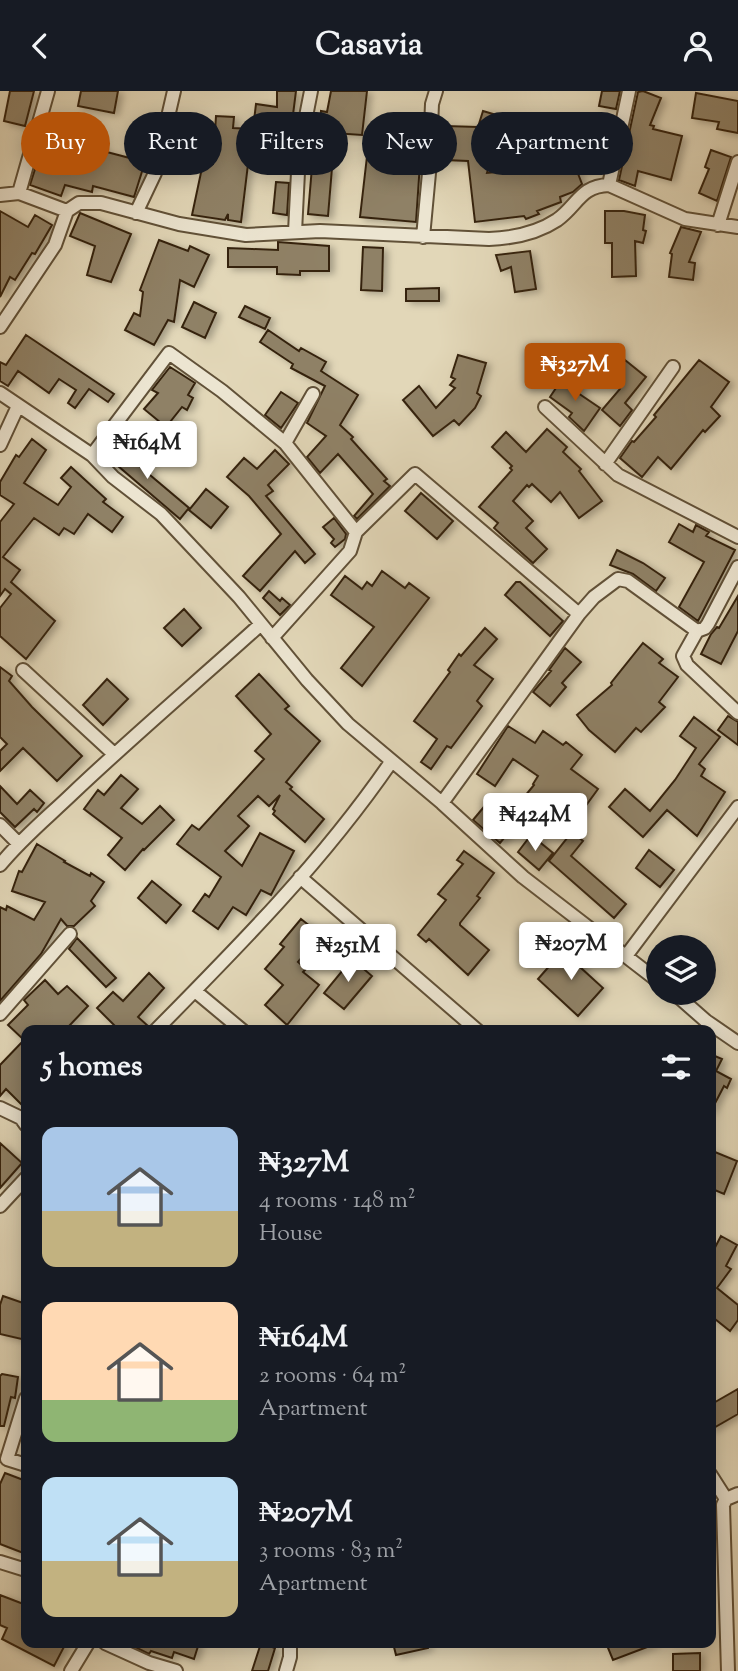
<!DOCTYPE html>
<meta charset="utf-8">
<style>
:root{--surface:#171b24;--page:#242831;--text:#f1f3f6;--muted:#9ea1a6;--accent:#b45309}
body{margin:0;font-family:"Sorts Mill Goudy",serif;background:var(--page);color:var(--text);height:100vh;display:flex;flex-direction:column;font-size:26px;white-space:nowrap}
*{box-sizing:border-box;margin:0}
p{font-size:23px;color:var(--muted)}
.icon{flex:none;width:38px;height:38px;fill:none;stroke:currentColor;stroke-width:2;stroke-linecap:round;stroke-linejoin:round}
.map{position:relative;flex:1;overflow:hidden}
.panel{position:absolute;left:21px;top:934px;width:695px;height:623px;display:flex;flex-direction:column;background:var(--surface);border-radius:14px;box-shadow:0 4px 18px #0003}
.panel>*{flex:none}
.hud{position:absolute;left:21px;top:21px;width:696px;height:63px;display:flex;gap:14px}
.tools{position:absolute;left:646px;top:844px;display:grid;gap:14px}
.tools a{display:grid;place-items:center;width:70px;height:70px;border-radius:50%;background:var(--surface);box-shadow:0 4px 18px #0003;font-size:35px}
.price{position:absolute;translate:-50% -60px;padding:0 16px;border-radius:7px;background:#fff;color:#222;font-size:23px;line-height:46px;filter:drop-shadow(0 2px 4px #0008)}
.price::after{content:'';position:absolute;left:50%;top:42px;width:21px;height:16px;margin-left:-10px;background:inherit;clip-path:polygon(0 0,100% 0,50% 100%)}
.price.selected{background:var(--accent);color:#fff}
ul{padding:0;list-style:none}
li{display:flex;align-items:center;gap:21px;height:175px;padding:0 21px}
li span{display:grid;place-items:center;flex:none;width:196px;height:140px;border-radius:14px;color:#555}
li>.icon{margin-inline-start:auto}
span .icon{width:84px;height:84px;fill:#fffc;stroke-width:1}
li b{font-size:30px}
h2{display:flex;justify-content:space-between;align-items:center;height:84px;padding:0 21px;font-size:30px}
.chip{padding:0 24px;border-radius:32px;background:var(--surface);box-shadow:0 4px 18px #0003;font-size:24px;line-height:63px}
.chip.selected{background:var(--accent);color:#fff}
header{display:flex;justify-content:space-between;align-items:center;height:91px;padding:0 21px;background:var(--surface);font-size:32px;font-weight:700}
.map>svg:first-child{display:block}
</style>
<header><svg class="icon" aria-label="back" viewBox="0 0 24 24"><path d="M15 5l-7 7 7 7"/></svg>Casavia<svg class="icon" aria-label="person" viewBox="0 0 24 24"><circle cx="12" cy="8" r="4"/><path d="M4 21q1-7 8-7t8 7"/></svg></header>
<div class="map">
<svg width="738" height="1580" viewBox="0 0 738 1580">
<defs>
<filter id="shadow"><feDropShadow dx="4.5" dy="2.5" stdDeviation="3.5" flood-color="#0004"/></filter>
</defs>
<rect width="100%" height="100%" fill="#e2d7b8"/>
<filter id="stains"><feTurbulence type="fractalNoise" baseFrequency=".00286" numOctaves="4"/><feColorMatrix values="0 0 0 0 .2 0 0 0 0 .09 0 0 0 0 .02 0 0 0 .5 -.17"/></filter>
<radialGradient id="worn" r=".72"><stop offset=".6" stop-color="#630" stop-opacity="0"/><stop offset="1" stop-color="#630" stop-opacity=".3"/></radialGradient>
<!-- building -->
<path fill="#8f8166" stroke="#36240e" stroke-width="2" filter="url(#shadow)" d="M10,0H34L25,35L4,30Z
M81,0H118L114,22L78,15Z
M277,0H296L287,71L249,65L241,131L228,129V123L225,129L192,124L203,72L213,73L216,25L234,26L233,37L253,38L256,13L277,16Z
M331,0H367L362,44L319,41L321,20L327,21Z
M602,0H620L616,18L599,15Z
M643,0L661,7L650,34L654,35L653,38L682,45L671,89L638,80L635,95L619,89L638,1Z
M696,2L738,10V42L717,38L719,31L692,27Z
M483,20L503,26L487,82L521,79L547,73L546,65L559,63L557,58L582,50L586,31L612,36L604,77L590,76L577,80L582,93L573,101L560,106L561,111L537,120L539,123L526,128L524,125L475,131L468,70L445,69L446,35L478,36Z
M47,40L85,50L104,57L103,60L145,71L134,106L93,95L92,101L65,94L61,105L30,94Z
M369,48L404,52L403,70L420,72L416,131L360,126Z
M711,59L731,66L717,110L699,102L709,78L705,76Z
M312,76L332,77L328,125L308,123Z
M276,91L289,92L287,124L273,122Z
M0,120L28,136L35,124L52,134L35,163L32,162L15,189L10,186L0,206Z
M605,120H624L645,124L643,139L646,140L643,152L635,150L636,185L612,186V152H605Z
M80,122L131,143L111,191L87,184L95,155L70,145Z
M681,136L701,141L689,171L695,172L693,189L669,186L672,163L670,162Z
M159,149L188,160L190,155L209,164L194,196L180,189L174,231L168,229L154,254L125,239L134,222L140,225L143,201L140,199Z
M278,151L329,155V180H300V184L277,183V176H228V157L278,159Z
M363,156L383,157L382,200L361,199Z
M530,160L536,198L515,201L511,176L501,180L496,164Z
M439,197V210H406V198Z
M194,211L216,222L205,247L182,236Z
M245,215L270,227L265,238L239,226Z
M268,239L299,260L301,257L326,271L321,280L358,304L340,334L353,346L351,348L387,388L384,390L390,395L357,428L354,425L373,403L338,363L320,382L307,366L326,345L307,332L325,295L291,277L293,273L260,251Z
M26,244L114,303L108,311L89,298L75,317L68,312L76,299L59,288L49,302L18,280L8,295L0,290V271L6,274Z
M458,264L486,272L477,302L481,305L475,317L459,334L454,329L433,345L403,309L419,295L436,317L455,297L450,294L455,288L451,286Z
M625,269L646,286L625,312L632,319L620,335L602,319L620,298L609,289Z
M699,269L729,291L711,316L720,325L705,341L703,339L671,378L658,366L642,386L620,367L632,350L634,351L656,326L654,324Z
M170,276L195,292L188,304L193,307L187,319L182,316L166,336L144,318L158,302L152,299Z
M564,285L582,297L578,302L600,317L584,340L569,326L572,322L550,306Z
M281,301L298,312L281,337L265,324Z
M547,338L567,356L563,361L581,378L579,380L602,410L579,427L560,401L551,411L532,393L529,396L527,394L513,410L533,430L526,437L547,458L533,472L494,437L498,432L479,416L512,379L510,377L512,375L492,356L506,341L526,361Z
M32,348L46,359L24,392L58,414L71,396L61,387L71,376L106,408L103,411L123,426L112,441L88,423L74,443L64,437L59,444L34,427L3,466L20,479L11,491L55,530L26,568L0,545V517L11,503L5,498L0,505V431L14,413L0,404V391L16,364L19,366Z
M112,352L189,417L180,428L104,363Z
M275,359L289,373L268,394L273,400L266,405L315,463L305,472L295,460L260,500L243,485L281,443L249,405L227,386L244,367L257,378Z
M206,398L228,416L211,437L189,419Z
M421,402L453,430L437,448L405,420Z
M334,427L346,443L345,448L335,456L331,452L334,448L323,436Z
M679,433L693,441L696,434L709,441L706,445L735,459L698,530L679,516L704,471L669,451Z
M617,459L643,472L665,487L656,500L633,483L610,474Z
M382,480L405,497L409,492L429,507L362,595L341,577L374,536L331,504L345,485L362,498L367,491L372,495Z
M516,491H520L563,530L550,545L505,504Z
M269,500L280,510L282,507L290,514L280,524L263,507Z
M738,505V540L721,573L701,563L711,543L717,536L719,537Z
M184,518L201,537L182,555L164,537Z
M485,537L497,548L474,574L493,588L477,610L482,615L451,657L447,655L431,678L421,671L437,648L414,630L450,581L448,579L459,563L461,565Z
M643,552L663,568L659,572L678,586L659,611L665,616L641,641L636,637L615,661L589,639L577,624L612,594L611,592Z
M565,557L581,571L562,592L566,596L550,615L533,601L551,580L549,579Z
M0,576L12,585L9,590L32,616L82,665L57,690L23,657L0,680V660L7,653L0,646Z
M259,583L289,615L285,618L320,650L286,691L292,696L290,698L324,728L305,751L273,723L275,720L273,718L280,704L269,715L258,705L238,725L249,735L225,760L242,775L260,742L294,760L271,804L261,799L246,824L233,816L218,838L193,820L205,803L209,806L221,786L177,753L192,734L199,739L264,668L255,660L271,643L236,605Z
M107,588L128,608L103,634L83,614Z
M728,625L738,631V654L718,639Z
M694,626L720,646L699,673L705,678L701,685L725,701L697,745L667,719L643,746L609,716L625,698L650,720L675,689L696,657L680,645Z
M508,635L535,652L543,640L563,654L566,651L582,664L571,678L598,698L579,724L555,706L527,740L517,731L500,752L473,729L488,711L507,727L534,694L533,693L538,685L513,668L495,695L477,683Z
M121,684L138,698L121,717L142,733L160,715L174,729L144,759L143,758L125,779L108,764L122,747L84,718L98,699L104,704Z
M0,695L17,713L30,699L44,712L37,721L34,718L15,736L0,721Z
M572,741L583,750L571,765L626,813L614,827L549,770Z
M531,744L553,762L539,779L518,761Z
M37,753L65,770L64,771L90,785L91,782L104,791L91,810L95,815L74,835H67L61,828L41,863L0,910V816L6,819L7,815L34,829L45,811L12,800L19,780L22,781Z
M649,759L674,779L660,796L636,777Z
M464,760L494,782L477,805L480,807L460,832V834L489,859L468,884L429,848L426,851L418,844L446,809L438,803L463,773L457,769Z
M152,790L181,814L166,832L138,807Z
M301,828L321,844L298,871L306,878L303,881L319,894L287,934L265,914L283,894L265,878L284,856L280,853Z
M77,847L116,887L106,896L69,858Z
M566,856L583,872L580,876L603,897L578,925L538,888Z
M352,868L372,885L344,918L324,902Z
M149,882L164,897L138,926L148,935L146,940H120L97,917L113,901L123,910Z
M45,889L58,903L67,895L88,915L69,935L74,940H26V1018L6,998L0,1005V974L24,949L8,934L28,914L24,909Z
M710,963L722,968L716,980L731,988L727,997L724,995L710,1022Z
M0,1052L22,1072L0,1097Z
M710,1059L737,1070L724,1103L710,1097Z
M721,1145L737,1154L726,1175L731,1178L717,1197L738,1214V1229L730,1240L710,1224V1166Z
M3,1205L26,1213V1249L0,1243V1214Z
M2,1283L18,1286L15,1307L11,1306L4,1335H0V1285Z
M738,1298V1323L710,1339V1314Z
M5,1382L26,1390V1463L0,1453V1393Z
M0,1504L26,1514V1552H66L54,1575L2,1548L7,1537L0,1534Z
M127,1552H199L194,1568L174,1561L172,1567L151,1560L149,1563Z
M261,1552L275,1557L268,1580H252Z
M393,1552H428V1557L396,1564Z
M606,1552H654L655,1553L613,1569Z
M700,1562V1580H673V1563Z"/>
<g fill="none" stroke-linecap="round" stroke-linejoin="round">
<!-- minor casing -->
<g stroke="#615138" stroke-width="16">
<path id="minor" d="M609,94L629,0
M19,102L48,0
M0,104L19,102L67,120
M136,122L155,82L174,0
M718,134L738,71
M295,141L299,61L311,0
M423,146L429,82L432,13L436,0
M0,236L55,154L67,120L79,112H101L179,133L246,144L320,140L489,148C513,147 536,143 557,129C578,114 580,95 609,94L685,128L738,136
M0,302L92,364L113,386L161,423L239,506L307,589L348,633L442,712L523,786L658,890
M545,316L618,384L738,446
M0,354L18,315
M92,364L169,262L222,300L285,352
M605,373L673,276
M356,441L415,383L579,523
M697,540L683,565L687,574L738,622
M272,547L350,460L356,441L285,352L313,303
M23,579L114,663
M442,712L579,523L594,506L618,488L628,490L697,540L705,537L708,533L738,476
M0,734L18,752
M0,774C22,747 48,726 73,702C134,644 198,590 261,533
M300,786L478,940
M626,865L738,716
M195,900L243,940
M673,901L706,930L738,952
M0,923L70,843
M155,940C239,855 323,770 391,671
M0,1017L21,1027L26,1034
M0,1115L26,1087
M26,1307L7,1368L26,1374
M710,1383L726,1408
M0,1471L26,1479
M105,1552L149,1572L176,1580
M71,1580L88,1552
M286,1580L290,1566V1552
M728,1580L723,1414L726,1408L738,1403"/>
</g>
<!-- minor -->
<use href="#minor" stroke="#ece5d1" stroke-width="12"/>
</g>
<rect width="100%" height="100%" filter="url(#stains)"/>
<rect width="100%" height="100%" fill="url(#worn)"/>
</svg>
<div class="tools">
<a><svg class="icon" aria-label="layers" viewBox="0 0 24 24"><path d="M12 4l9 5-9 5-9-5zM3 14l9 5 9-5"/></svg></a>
</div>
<b class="price selected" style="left:575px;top:312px">₦327M</b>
<b class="price" style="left:147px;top:390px">₦164M</b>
<b class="price" style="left:535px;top:762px">₦424M</b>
<b class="price" style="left:571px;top:891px">₦207M</b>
<b class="price" style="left:348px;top:893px">₦251M</b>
<div class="hud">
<a class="chip selected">Buy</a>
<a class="chip">Rent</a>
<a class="chip">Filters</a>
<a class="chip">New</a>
<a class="chip">Apartment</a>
</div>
<section class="panel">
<h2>5 homes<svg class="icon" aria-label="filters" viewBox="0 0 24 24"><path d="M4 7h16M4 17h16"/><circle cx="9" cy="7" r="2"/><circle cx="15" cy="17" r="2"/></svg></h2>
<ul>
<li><span style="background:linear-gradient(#a9c7e8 60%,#c2b280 0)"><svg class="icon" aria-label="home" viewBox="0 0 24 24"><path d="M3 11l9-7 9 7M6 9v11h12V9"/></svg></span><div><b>₦327M</b><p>4 rooms · 148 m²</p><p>House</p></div></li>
<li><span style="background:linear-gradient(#ffd9b3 70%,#8fb573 0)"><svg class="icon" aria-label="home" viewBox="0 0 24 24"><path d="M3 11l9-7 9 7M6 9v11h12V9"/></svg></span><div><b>₦164M</b><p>2 rooms · 64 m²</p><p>Apartment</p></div></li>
<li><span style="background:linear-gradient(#bfe0f5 60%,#c2b280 0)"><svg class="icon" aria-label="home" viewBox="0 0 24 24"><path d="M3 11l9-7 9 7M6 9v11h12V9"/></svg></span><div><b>₦207M</b><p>3 rooms · 83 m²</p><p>Apartment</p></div></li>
</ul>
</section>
</div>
